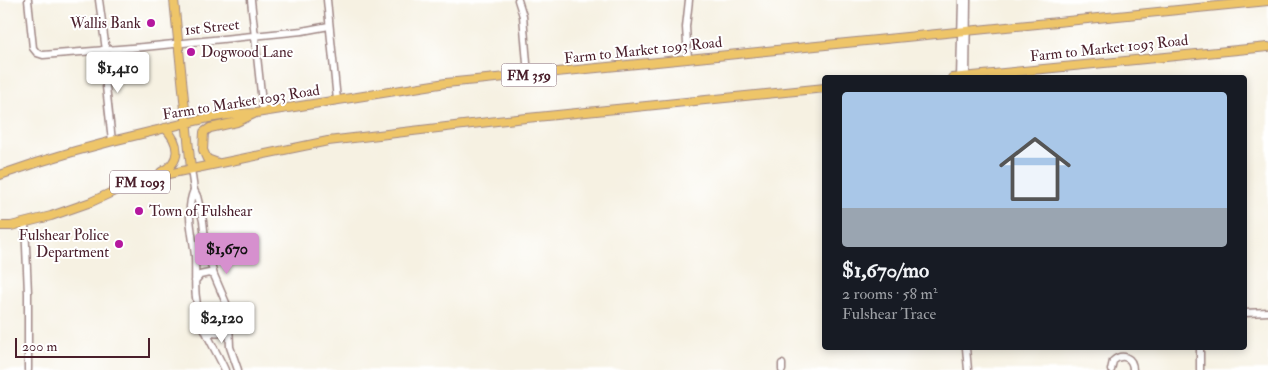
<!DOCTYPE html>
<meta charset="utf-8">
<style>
:root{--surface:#171b24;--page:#242831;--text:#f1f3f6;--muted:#9ea1a6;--accent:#d690ce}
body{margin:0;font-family:"IM FELL Double Pica",serif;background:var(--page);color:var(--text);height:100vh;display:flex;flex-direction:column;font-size:19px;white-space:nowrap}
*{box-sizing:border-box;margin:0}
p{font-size:16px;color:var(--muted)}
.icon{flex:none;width:28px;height:28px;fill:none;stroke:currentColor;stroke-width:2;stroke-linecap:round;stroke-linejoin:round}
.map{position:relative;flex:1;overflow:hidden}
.side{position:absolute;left:822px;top:75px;width:425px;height:275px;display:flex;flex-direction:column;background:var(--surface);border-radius:5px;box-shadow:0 2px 8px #0003}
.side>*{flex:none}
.scale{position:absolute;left:15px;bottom:12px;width:135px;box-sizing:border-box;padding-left:5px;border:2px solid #4a1f2b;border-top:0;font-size:14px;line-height:18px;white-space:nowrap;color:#4a1f2b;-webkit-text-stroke:4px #fff;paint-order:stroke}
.price{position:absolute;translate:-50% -42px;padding:0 11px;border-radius:5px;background:#fff;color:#222;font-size:16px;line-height:32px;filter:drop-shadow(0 1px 2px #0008)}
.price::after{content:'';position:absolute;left:50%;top:30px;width:15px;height:11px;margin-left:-8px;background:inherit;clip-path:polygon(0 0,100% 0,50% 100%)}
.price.active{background:var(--accent);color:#111}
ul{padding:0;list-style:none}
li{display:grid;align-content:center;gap:10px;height:265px;padding:0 20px}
li span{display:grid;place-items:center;height:155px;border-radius:5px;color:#555}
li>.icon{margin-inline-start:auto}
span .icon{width:90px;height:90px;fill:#fffc;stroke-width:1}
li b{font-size:21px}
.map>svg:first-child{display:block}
</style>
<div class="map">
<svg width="1268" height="370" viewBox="0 0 1268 370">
<rect width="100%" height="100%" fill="#fff"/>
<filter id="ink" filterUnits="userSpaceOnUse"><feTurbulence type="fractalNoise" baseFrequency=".02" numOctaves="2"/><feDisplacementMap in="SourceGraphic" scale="10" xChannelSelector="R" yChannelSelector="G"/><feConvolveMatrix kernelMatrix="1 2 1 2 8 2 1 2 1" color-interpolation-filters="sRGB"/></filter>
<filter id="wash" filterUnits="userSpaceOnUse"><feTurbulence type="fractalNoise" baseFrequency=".0096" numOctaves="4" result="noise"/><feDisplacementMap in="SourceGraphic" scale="20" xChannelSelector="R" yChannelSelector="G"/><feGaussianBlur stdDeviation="1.12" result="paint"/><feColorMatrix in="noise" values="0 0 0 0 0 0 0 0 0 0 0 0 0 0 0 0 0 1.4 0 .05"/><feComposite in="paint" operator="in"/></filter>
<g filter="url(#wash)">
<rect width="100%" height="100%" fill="#f6f1e2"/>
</g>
<g filter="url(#ink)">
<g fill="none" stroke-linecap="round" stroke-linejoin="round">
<!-- minor casing -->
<g stroke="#a08886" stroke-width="9">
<path id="minor" d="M28,0L33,48L37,53L43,55L144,47L302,31L329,26
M99,0L106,50
M251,0L263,112
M327,0L337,100
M518,0L523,16L528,75
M102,50L112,141
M688,59L686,27L689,0
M960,78L962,0
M966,78L967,0
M191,169L194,190L197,196L203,221L206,247L214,275L226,303L229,322L230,347L238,370
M194,190C185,210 193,235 195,256C196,277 193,296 200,317C206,336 217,352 225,370
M25,223L28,293V370
M195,281L200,275L209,273L214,275
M1245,313L1268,312
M205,331C216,335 223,335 229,325
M966,348L968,370
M782,364V370
M1111,370L1113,361C1122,353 1133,357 1133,370
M1200,370V348"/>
</g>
<!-- major casing -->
<g stroke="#a08886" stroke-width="10">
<path id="major" d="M174,0L191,169
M952,78L1268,47
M218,163L207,159L203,150L204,132L210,128L237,122L254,114
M161,172C182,162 180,143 165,128
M0,175C51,157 105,142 158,130C190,122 223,113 256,113L446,83L1268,1
M0,226H11L51,216L91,202L119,189L168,174L328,141L497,121L825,88"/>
</g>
<!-- minor -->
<use href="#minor" stroke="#fff" stroke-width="6"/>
<!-- major -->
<use href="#major" stroke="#eec569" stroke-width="8"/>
</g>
</g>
<!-- markers -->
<g fill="#b5179e" stroke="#fff" stroke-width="2">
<circle cx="151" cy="23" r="5"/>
<circle cx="191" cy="52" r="5"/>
<circle cx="139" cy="211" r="5"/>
<circle cx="119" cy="244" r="5"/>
</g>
<g text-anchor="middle" stroke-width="4" stroke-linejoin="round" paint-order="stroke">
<!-- shield labels -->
<g fill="#fff" stroke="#80626b" stroke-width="1">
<rect x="501.5" y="63.5" width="55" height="23" rx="4"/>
<rect x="110" y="170.5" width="60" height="23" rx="4"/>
</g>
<g font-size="14" font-weight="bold" fill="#4a1f2b">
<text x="529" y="80">FM 359</text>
<text x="140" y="187">FM 1093</text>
</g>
<!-- poi labels -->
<g font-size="15" fill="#4a1f2b" stroke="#fff" text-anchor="end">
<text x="141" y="28">Wallis Bank</text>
<text x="201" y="57" text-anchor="start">Dogwood Lane</text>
<text x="149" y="216" text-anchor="start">Town of Fulshear</text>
<text x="109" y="240">Fulshear Police<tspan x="109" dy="17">Department</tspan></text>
</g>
<!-- street labels -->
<g font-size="15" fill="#4a1f2b" stroke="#fff">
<text transform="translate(212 27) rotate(-6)" y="5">1st Street</text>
<text transform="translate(1109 48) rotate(-6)" y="5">Farm to Market 1093 Road</text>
<text transform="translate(643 50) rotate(-6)" y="5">Farm to Market 1093 Road</text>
<text transform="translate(241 102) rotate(-9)" y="5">Farm to Market 1093 Road</text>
</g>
</g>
</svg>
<div class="scale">200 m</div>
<b class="price" style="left:118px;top:94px">$1,410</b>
<b class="price active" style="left:227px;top:275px">$1,670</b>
<b class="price" style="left:222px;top:344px">$2,120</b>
<section class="side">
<ul>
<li><span style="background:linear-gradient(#a9c7e8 75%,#9aa5b1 0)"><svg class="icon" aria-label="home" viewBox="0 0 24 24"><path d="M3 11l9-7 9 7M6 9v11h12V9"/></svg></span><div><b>$1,670/mo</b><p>2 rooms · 58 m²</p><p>Fulshear Trace</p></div></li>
</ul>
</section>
</div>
